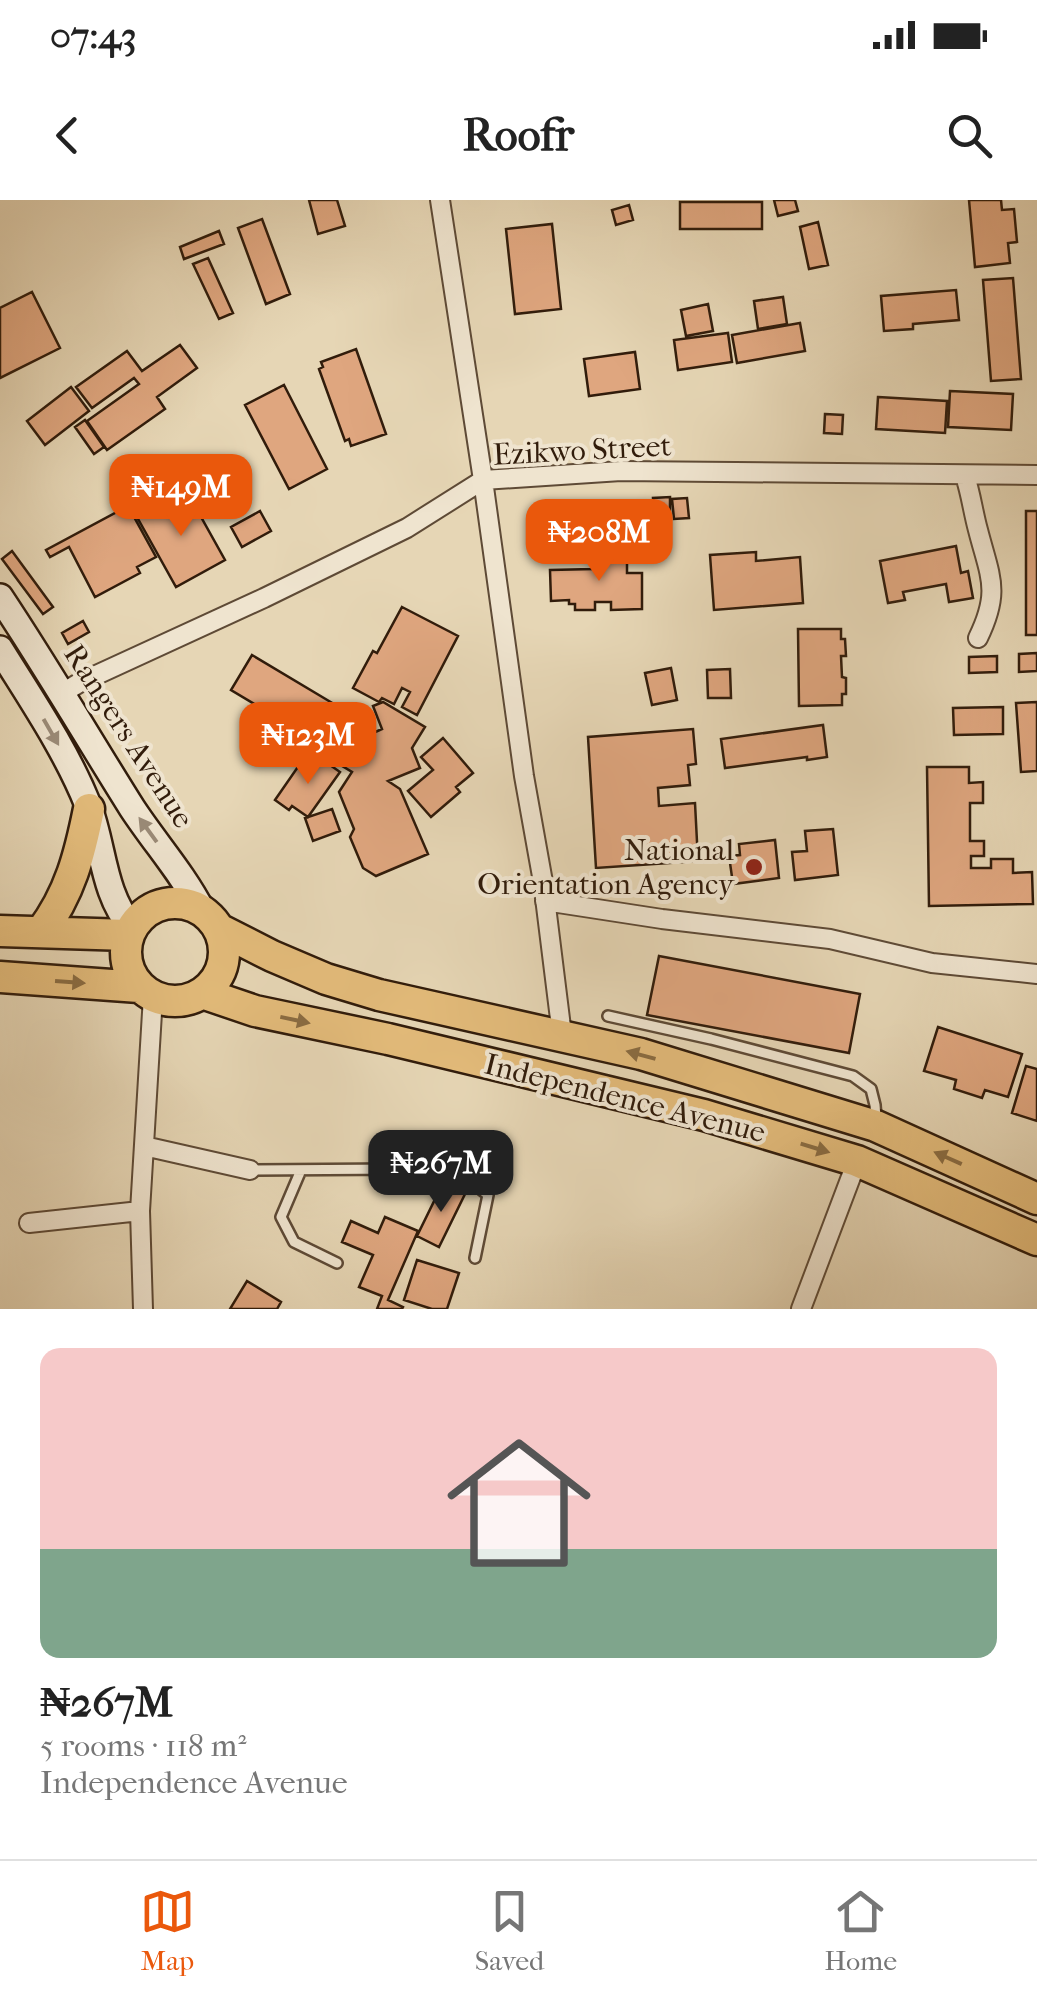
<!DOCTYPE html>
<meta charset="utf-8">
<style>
:root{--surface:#fff;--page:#f2f2f2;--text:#222;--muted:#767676;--line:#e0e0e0;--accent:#ea580c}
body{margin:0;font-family:"IM FELL French Canon",serif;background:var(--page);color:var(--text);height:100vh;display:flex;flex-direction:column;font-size:38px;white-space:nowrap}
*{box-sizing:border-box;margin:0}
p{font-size:32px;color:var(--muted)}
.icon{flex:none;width:55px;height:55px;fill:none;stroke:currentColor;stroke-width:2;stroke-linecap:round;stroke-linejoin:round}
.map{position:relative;height:1109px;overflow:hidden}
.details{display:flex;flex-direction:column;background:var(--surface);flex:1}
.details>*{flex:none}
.price{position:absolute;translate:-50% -85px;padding:0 22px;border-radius:20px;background:var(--accent);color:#fff;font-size:32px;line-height:65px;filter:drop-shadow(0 2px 5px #0008)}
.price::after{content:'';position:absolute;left:50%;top:60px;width:30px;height:22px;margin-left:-15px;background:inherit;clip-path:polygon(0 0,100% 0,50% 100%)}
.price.active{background:#222;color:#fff}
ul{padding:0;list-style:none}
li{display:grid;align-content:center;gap:20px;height:530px;padding:0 40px}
li span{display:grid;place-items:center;height:310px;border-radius:20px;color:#555}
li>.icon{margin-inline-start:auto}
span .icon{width:180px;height:180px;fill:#fffc;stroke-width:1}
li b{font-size:42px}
.status{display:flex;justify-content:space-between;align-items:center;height:70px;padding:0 50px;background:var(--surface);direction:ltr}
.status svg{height:28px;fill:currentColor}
header{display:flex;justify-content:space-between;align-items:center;height:130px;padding:0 40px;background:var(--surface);font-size:45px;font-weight:700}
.tab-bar{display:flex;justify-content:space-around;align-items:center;height:140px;border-top:2px solid var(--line);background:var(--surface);font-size:28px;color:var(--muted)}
.tab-bar a{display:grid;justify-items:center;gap:5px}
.tab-bar .active{color:var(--accent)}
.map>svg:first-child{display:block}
</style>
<div class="status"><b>07:43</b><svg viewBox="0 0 49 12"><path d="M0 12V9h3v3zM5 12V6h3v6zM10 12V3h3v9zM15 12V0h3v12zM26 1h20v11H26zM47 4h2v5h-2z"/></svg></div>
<header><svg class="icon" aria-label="back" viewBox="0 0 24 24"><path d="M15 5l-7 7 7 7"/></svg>Roofr<svg class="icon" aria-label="search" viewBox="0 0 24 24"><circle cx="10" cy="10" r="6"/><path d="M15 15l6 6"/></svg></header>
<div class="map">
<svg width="1037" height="1109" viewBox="0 0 1037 1109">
<rect width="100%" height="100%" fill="#e6d6b5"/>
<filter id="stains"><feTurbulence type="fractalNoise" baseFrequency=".002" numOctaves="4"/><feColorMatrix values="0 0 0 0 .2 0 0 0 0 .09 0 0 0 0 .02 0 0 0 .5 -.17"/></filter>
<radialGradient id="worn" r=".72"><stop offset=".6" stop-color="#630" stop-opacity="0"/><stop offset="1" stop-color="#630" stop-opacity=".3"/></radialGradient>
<!-- building -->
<path fill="#dfa67f" stroke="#311c0b" stroke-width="2.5" d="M309,0H337L345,26L318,34Z
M774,0H795L798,11L778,16Z
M969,0H1001L1002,10L1014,9L1017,42L1008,43L1010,63L975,67Z
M680,2H762V29H680Z
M629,5L633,20L616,25L612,10Z
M262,19L290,94L266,104L238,28Z
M818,22L828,65L809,69L800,27Z
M552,24L561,109L515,114L506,29Z
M219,31L224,44L184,59L180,47Z
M208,58L233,113L219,119L193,64Z
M1013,78L1021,179L991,181L983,80Z
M956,90L959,120L913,124V129L884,131L881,96Z
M32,92L60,148L0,178V108Z
M783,97L787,124L758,129L754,101Z
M708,104L713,131L686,136L681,110Z
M800,123L805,151L737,163L732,135Z
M728,133L732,162L678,170L674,140Z
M180,145L197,168L157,197L165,209L107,250L87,221L139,184L134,178L92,208L76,187L127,151L142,171Z
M356,149L386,234L351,246L349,239L345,241L319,169L323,167L321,162Z
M635,152L640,189L589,196L584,159Z
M284,185L327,269L289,289L245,205Z
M71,187L89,211L45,245L27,221Z
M950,191L1013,194L1011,230L948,227Z
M878,197L947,201L945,233L876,229Z
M825,214L843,215L842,234L824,233Z
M85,220L104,247L94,254L75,227Z
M186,290L225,360L176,387L137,317Z
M670,297V316L654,317L653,298Z
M687,298L689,318L674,319L672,299Z
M128,306L156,357L137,367L140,373L95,397L69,347L50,357L46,350Z
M260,311L271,331L242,347L231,327Z
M1026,311H1037V435H1026Z
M956,346L961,373L968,371L973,398L949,402L946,384L903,392L905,400L888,403L880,361Z
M12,351L53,407L43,414L2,359Z
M756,352V361L800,357L803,403L714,410L710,355Z
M627,353V373H642V409L611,410V402H595V410H575V404H569V400L551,401L550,370L593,369L592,354Z
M402,407L458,436L417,515L402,507L410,492L402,488L394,504L382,498L379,502L353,488L373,451L377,453Z
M83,421L89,432L68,444L62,433Z
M798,429H841V439H845L846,456H841L842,477L846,478V494H842V505L799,506Z
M1037,453V471L1019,472V454Z
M252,455L344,510L346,516L361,510L348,531L353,542L382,529L373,506L383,502L425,527L412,548L420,568L388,581L400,589L428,654L376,676L363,668L350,637L354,629L339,592L352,572L329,558L323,545L231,490Z
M997,456V472L969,473V457Z
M671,468L677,500L652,505L645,473Z
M730,469L731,498H708L707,470Z
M1037,502V571L1021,572L1016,503Z
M1003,507V534L954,535L953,508Z
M823,525L827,557L807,560V557L725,568L721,539Z
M693,529L696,564L688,565L690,585L658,588L659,606L695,603L698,661L596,668L588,537Z
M443,538L473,573L456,587L460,592L431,617L408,591L433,570L421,557Z
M320,558L340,572L308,617L292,606L289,610L275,600L302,561L313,568Z
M927,567H969V583L983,582V603H970V641H984V656H971V668H991V659H1013V673L1032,672L1033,704L929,706Z
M332,609L340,631L313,641L305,618Z
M833,629L838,675L795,680L792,652L807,651L805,631Z
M775,640L779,678L733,684L729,656L740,655L739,644Z
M659,756L860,794L849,853L647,815Z
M938,827L1022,854L1008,897L985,890L982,898L954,889L956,880L924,871Z
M1026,866L1037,869V921L1012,913Z
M443,983L465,994L439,1047L417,1036Z
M385,1017L418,1031L388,1100L403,1107L402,1109H377L382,1096L359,1087L373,1055L342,1042L351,1021L378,1033Z
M417,1060L459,1073L447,1109H432L404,1100Z
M247,1081L281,1102L277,1109H230Z"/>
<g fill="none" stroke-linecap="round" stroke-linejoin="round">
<!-- service casing -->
<g stroke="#5e4a36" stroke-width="14">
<path id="service" d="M608,816L711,839L853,876L871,889L875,905L876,918
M250,970L398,969L469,980L488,995L475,1058
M301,970L281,1017L294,1042L337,1063"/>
</g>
<!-- minor casing -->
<g stroke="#5e4a36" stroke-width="22">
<path id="minor" d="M440,0L483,280L524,576L543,682L562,835
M965,276C971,294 973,312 978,330C990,377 1001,391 978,438
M61,494L79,483L264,398L407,328L483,280L621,271L1037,275
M545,701L662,719L830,739L932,763L1037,774
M144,946L250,970
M29,1023L140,1011
M143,1109L140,1011L153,796
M801,1109L857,961"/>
</g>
<!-- secondary casing -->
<g stroke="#311c0b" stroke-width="30">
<path id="secondary" d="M0,397C46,466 88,538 132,608C155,643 183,674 202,711
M0,449C31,499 66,550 88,605C104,647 102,692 132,728"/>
</g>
<!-- primary casing -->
<g stroke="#311c0b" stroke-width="35">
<path id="primary" d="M126 752a49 49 0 1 1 98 0a49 49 0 1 1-98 0Z
M219,729L272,756L326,779L379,795L641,854L876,926L1037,999
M0,731L128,735
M41,732C70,694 80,654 89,609
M0,777L139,787
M202,793L255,811L388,839L704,915L857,961L1037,1040"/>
</g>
<!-- service -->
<use href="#service" stroke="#efe4cf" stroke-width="9"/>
<!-- minor -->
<use href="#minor" stroke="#efe4cf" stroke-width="18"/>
<!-- secondary -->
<use href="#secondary" stroke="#efe4cf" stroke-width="25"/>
<!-- primary -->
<use href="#primary" stroke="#e3bb7a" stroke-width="30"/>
</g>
<!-- one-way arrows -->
<defs><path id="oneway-solid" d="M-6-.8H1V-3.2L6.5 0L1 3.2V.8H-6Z" transform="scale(2.5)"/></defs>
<g fill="#9a8a77">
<use href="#oneway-solid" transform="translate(51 532) rotate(60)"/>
<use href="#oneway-solid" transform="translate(148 630) rotate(-126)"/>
</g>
<g fill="#8a6c42">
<use href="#oneway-solid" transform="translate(70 782) rotate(4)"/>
<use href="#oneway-solid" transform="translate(295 820) rotate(12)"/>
<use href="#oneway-solid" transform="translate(641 855) rotate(-165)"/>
<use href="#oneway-solid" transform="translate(815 948) rotate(17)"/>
<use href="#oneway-solid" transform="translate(948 958) rotate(-156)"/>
</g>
<!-- markers -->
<circle fill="#8f2418" stroke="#efe4cf" stroke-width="4" cx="754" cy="667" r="10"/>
<g text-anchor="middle" stroke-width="8" stroke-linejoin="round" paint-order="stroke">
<!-- street labels -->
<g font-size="30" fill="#311c0b" stroke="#efe4cf">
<text transform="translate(582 250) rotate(-3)" y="10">Ezikwo Street</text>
<text transform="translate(129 536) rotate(57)" y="10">Rangers Avenue</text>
<text transform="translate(625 898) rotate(14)" y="10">Independence Avenue</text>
</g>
<!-- poi labels -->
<g font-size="30" fill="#311c0b" stroke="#efe4cf" text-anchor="end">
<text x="734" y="660">National<tspan x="734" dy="34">Orientation Agency</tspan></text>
</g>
</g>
<rect width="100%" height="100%" filter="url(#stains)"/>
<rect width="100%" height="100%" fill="url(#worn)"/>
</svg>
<b class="price" style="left:181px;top:339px">₦149M</b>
<b class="price" style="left:599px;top:384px">₦208M</b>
<b class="price" style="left:308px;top:587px">₦123M</b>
<b class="price active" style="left:441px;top:1015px">₦267M</b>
</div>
<section class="details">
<ul>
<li><span style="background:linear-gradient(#f6c9c9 65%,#7fa58c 0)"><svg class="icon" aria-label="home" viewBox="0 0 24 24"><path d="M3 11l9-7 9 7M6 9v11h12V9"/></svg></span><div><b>₦267M</b><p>5 rooms · 118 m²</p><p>Independence Avenue</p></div></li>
</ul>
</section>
<nav class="tab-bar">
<a class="active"><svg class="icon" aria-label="map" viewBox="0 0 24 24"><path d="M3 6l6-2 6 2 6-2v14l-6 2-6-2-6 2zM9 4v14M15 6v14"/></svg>Map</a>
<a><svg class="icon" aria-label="saved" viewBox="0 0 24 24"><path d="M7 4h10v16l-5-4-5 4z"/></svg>Saved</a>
<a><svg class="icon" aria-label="home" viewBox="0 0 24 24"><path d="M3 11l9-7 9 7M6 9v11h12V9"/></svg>Home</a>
</nav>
